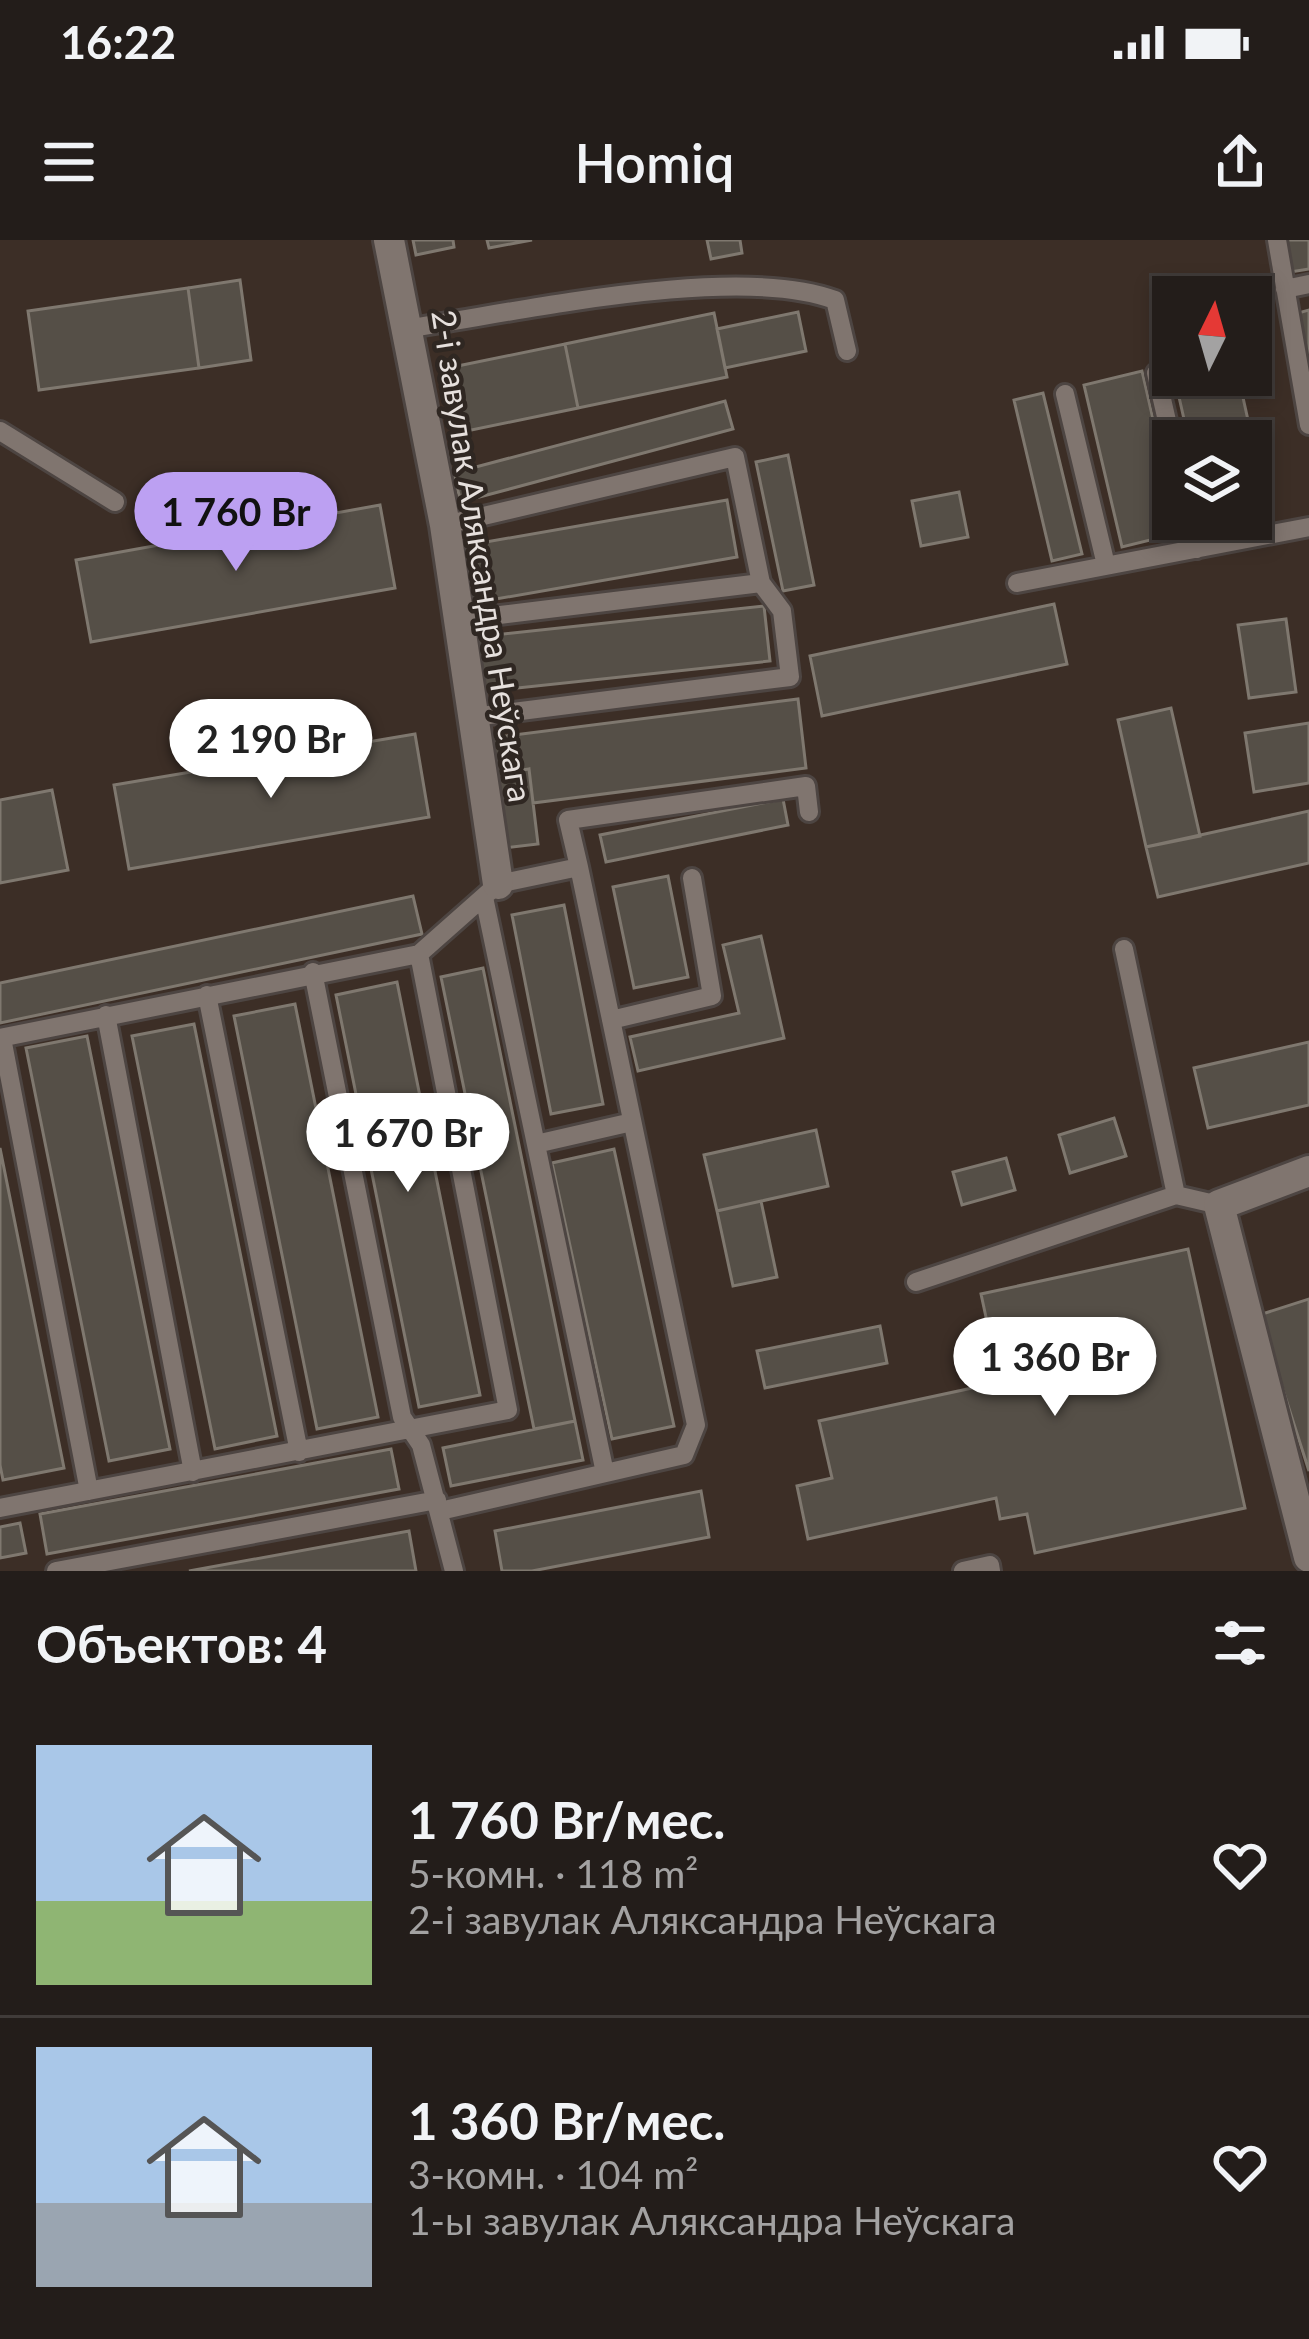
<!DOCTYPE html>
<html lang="ru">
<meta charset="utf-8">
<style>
:root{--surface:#231d1a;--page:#2f2a27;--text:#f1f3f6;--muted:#a3a2a2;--line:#403b39;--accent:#bca0f2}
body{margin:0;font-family:Lato,sans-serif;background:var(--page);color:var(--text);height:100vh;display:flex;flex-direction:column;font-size:45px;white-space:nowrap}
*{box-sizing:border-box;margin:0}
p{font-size:39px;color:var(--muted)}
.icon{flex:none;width:66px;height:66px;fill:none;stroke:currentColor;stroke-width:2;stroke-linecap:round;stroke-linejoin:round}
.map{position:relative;height:1331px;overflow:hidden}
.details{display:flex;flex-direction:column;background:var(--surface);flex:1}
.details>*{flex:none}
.needle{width:78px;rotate:5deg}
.buttons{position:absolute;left:1152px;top:36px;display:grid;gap:24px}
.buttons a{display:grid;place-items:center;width:120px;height:120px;border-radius:0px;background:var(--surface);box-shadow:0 6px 18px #0003,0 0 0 3px var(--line);font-size:60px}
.price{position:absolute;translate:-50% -102px;padding:0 27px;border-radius:42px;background:#fff;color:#222;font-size:39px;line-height:78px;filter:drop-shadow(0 3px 6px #0008)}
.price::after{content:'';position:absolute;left:50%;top:72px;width:36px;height:27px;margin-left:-18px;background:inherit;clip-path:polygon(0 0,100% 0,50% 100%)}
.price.selected{background:var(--accent);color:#111}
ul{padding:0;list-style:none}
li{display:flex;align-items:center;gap:36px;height:300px;padding:0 36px}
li+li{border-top:3px solid var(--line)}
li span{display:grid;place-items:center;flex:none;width:336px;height:240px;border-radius:0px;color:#555}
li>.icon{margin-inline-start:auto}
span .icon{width:144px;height:144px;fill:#fffc;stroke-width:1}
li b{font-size:51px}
h2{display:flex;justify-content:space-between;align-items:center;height:144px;padding:0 36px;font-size:51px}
.status{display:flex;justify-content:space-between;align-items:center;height:84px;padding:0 60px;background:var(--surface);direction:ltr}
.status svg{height:33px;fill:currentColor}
header{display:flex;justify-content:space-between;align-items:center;height:156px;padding:0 36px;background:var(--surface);font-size:54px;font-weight:600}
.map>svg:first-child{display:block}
</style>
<div class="status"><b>16:22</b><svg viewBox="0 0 49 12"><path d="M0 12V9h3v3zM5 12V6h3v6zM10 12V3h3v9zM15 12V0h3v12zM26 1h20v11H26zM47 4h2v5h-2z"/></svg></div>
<header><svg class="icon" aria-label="menu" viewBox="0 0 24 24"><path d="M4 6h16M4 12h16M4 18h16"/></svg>Homiq<svg class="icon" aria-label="share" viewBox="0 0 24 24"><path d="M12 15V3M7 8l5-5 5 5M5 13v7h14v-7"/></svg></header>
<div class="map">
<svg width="1309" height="1331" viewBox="0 0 1309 1331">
<rect width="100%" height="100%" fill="#2f2722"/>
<!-- built -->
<path fill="#3c2e26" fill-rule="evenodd" d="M0,0H1309V1331H0ZM1173,57H1251V135H1173ZM1173,201H1251V279H1173Z"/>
<!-- building -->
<path fill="#554f47" stroke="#7f786f" stroke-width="3" d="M413,0H453L454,7L416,15Z
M487,0H532L489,8Z
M707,0H740L742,13L711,19Z
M1283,0H1309V29L1290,32Z
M240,40L251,120L199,128L188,48Z
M188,48L199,128L39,150L28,71Z
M1309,70V121H1307L1298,73Z
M798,72L806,111L725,128L717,89Z
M714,73L727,137L578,168L565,104Z
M565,104L578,168L457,193L443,129Z
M1142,131L1179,293L1122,307L1084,145Z
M1174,135H1238L1269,275L1251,279V201H1189Z
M1043,153L1082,314L1052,321L1014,160Z
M725,161L733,189L461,262L453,233Z
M788,215L814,345L783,351L756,222Z
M959,252L968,297L921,306L912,261Z
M727,260L737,317L473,363L463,306Z
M380,265L395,348L91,402L76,320Z
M1206,279H1251L1208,289Z
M1054,364L1067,424L822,476L810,416Z
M764,366L770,421L481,452L476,397Z
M1286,379L1296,452L1249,458L1238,385Z
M798,459L806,528L533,563L529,529L494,534L490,498Z
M1171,468L1200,596L1146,607L1118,480Z
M1309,483V543L1254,552L1245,493Z
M415,494L429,577L129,629L114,545Z
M529,529L538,604L504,608L494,534Z
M52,550L68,630L0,643V560Z
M783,559L788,585L606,622L600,595Z
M1309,571V623L1158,657L1146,607Z
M668,636L688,737L634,748L613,647Z
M413,656L422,694L0,783V743Z
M564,665L603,864L551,874L512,675Z
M761,696L784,798L638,831L630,797L739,773L723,705Z
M483,728L575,1181L534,1189L441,737Z
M397,742L480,1155L419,1167L336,755Z
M295,764L378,1177L317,1189L234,776Z
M194,784L277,1196L215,1209L132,796Z
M87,796L170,1209L109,1221L26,808Z
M1309,802V865L1208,888L1194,828Z
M1114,878L1126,916L1070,933L1059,895Z
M816,890L828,946L717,971L704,915Z
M0,908L64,1228L3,1240L0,1225Z
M614,909L674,1186L612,1199L552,923Z
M1006,918L1015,950L962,965L953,932Z
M761,961L777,1037L733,1046L717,971Z
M1188,1009L1245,1268L1035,1313L1027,1274L1000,1279L996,1258L808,1299L797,1246L832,1238L819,1181L1000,1142L981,1054Z
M1309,1059V1231L1259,1075Z
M880,1086L887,1123L765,1148L757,1111Z
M575,1181L583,1220L451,1246L443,1208Z
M391,1209L399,1249L47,1314L40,1274Z
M701,1251L709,1297L532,1331H502L495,1291Z
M20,1283L26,1313L0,1318V1287Z
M409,1291L416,1331H189Z"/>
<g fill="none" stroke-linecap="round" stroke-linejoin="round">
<!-- lane casing -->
<g stroke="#4d4542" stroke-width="24">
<path id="lane" d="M1277,0L1309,185
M1285,49L1309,44
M410,88C519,72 736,23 835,60L847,111
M1156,133L1173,207
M1065,154L1106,325
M0,191L115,262
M1190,279L1197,309
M445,285L735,217L761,343L782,371L790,437L473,477
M1017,343L1309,287
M459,380L761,343
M484,657L605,1233
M1124,709L1176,955
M313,732L402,1177L421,1205L454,1331
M207,755L299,1212
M106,775L193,1232
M611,780L712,756L692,638
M0,798L419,714L498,644L579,627L568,580L806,546L809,572
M2,798L89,1251
M536,904L632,882
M916,1042L1176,955L1219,965
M0,1268L508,1170L419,714
M440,1271L684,1215L696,1185L579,627
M56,1331L437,1260
M963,1331L990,1325L991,1331"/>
</g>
<!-- street casing -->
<g stroke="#4d4542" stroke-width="36">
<path id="street" d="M389,0L445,285L498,644
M1309,931L1219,965L1309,1317"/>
</g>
<!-- lane -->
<use href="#lane" stroke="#80756f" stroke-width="18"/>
<!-- street -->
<use href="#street" stroke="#80756f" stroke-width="30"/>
</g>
<g text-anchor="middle" stroke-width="9" stroke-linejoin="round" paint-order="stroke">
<!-- street labels -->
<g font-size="33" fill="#e6e0dd" stroke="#2f2722">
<text transform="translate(482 316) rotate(81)" y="12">2-і завулак Аляксандра Неўскага</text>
</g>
</g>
</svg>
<div class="buttons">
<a><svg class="needle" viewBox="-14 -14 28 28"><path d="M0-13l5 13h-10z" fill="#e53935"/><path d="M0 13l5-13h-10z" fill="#a3a2a2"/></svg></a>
<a><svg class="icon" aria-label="layers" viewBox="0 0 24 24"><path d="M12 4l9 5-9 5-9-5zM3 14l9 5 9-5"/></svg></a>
</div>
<b class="price selected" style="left:236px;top:334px">1 760 Br</b>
<b class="price" style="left:271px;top:561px">2 190 Br</b>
<b class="price" style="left:408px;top:955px">1 670 Br</b>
<b class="price" style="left:1055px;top:1179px">1 360 Br</b>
</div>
<section class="details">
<h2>Объектов: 4<svg class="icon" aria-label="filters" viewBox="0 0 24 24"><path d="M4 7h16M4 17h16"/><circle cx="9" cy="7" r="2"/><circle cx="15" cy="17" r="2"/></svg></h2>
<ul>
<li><span style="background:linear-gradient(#a9c7e8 65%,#8fb573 0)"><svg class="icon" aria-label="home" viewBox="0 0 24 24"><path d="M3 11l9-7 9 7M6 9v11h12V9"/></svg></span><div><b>1 760 Br/мес.</b><p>5-комн. · 118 m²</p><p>2-і завулак Аляксандра Неўскага</p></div><svg class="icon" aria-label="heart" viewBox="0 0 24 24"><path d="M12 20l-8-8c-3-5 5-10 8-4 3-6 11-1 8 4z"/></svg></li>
<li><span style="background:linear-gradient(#a9c7e8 65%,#9aa5b1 0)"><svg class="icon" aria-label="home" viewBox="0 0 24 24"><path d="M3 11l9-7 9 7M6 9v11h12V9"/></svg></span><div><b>1 360 Br/мес.</b><p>3-комн. · 104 m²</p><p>1-ы завулак Аляксандра Неўскага</p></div><svg class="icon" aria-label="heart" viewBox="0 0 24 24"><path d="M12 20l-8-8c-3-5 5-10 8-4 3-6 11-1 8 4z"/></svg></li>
</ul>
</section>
